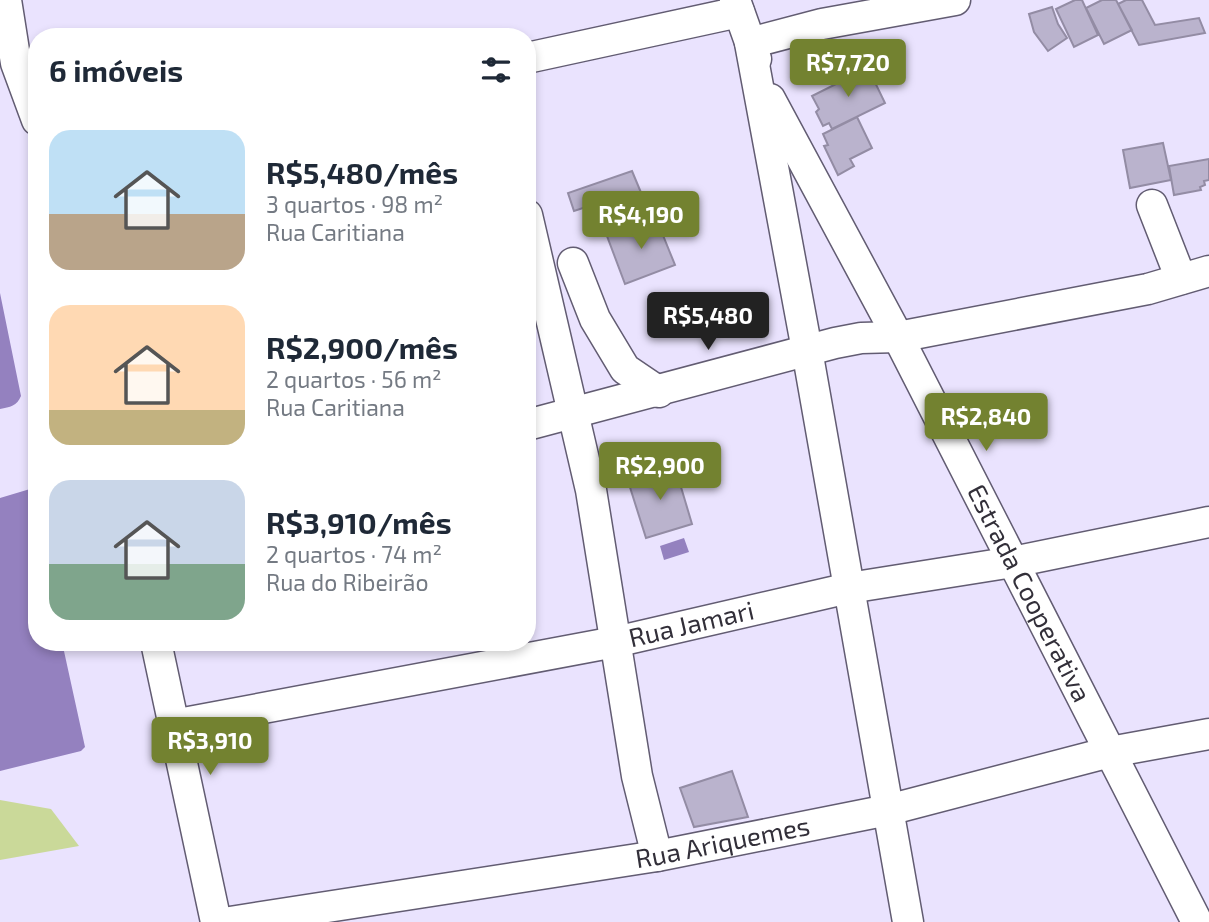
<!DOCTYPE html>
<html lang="pt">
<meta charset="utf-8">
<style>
:root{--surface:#fff;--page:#f6f6f7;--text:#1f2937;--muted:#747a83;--accent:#738230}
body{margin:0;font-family:"Exo 2",sans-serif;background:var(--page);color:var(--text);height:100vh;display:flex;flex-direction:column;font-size:26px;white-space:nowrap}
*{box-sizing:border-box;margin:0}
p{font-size:23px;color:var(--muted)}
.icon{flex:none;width:38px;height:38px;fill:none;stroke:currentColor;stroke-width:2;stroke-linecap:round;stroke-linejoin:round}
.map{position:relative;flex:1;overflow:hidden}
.drawer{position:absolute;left:28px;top:28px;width:508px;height:623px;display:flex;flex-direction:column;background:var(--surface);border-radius:28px;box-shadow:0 4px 10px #0003}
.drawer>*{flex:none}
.price{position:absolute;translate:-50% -60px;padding:0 16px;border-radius:7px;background:var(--accent);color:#fff;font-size:23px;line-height:46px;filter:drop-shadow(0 2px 4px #0008)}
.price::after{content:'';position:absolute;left:50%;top:42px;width:21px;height:16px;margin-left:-10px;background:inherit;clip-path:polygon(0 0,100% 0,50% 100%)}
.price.on{background:#222;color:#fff}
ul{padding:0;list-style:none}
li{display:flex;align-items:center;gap:21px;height:175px;padding:0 21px}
li span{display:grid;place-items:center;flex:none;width:196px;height:140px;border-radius:21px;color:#555}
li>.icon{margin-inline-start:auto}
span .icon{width:84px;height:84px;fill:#fffc;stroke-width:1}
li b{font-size:30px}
h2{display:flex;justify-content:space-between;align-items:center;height:84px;padding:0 21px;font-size:30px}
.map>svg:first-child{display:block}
</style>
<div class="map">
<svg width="1209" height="922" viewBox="0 0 1209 922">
<rect width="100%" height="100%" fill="#eae3fe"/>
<!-- green -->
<path fill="#cad999" d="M0,800L51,809L79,846L0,860Z"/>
<!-- water -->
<path fill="#9481bf" d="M0,293L21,396C17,406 10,407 0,409Z
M30,489L37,521V642H62L85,747L81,751L0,771V498Z
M684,538L689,552L664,560L660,546Z"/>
<!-- building -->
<path fill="#bab3cd" stroke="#938ca4" stroke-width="2" d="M1075,0H1082L1098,35L1074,47L1056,9Z
M1102,0H1116L1132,30L1104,44L1086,8Z
M1126,0H1142L1155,25L1199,18L1205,33L1139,45L1118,4Z
M1052,7L1058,24L1067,38L1048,51L1034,32L1029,14Z
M868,68L885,103L832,129L829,123L823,126L816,112L819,109L812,96Z
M857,117L872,148L850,159L854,166L838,175L824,146L828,145L823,134Z
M1163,143L1171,180L1130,188L1123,150Z
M1209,159V180L1204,181L1205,185L1200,187L1201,190L1174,195L1169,166Z
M632,171L642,195L594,213L592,205L574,211L568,193Z
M656,218L675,265L625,284L607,236Z
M675,467L692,524L646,538L628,481Z
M732,771L748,817L694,827L680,788Z"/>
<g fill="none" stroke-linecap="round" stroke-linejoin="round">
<!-- minor casing -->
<g stroke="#625c72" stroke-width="33">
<g id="minor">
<path d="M6,0L16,63L37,120"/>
<path d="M735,0L756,59"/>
<path d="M527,58L739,12"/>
<path id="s1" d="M770,99L898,337L1197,922"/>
<path d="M1152,205L1181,279"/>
<path d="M527,215L591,490L637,776L657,856"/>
<path d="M573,263L595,319L625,369L659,392"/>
<path d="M527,425L835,343L861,338L898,337L1148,289L1209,271"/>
<path d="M156,642L216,922"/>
<path id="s2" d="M173,725L615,642L849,588L1013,562L1209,522"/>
<path id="s3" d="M230,922L657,856L888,810L1110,752L1209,734"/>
<path d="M908,922L807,350L750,43L822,24L955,0"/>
</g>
</g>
<!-- minor -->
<use href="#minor" stroke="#fff" stroke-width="30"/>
</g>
<g text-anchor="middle" stroke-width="5" stroke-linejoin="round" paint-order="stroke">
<!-- street labels -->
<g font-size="26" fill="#322f39" stroke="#fff">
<text dy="9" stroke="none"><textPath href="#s1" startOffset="558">Estrada Cooperativa</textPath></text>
<text dy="9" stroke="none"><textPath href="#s2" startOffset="528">Rua Jamari</textPath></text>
<text dy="9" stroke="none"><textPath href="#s3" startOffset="499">Rua Ariquemes</textPath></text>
</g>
</g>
</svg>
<b class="price" style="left:848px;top:99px">R$7,720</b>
<b class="price" style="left:641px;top:251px">R$4,190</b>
<b class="price on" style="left:708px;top:352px">R$5,480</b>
<b class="price" style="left:986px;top:453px">R$2,840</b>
<b class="price" style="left:660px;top:502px">R$2,900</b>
<b class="price" style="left:210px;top:777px">R$3,910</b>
<section class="drawer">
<h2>6 imóveis<svg class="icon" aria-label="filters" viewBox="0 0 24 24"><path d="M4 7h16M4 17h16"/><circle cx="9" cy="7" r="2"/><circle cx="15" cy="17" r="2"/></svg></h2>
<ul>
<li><span style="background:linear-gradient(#bfe0f5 60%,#b9a48a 0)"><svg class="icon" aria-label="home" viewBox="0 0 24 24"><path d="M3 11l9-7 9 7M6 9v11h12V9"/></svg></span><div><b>R$5,480/mês</b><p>3 quartos · 98 m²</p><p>Rua Caritiana</p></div></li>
<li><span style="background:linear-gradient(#ffd9b3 75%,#c2b280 0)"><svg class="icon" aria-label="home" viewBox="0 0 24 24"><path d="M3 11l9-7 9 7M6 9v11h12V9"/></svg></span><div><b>R$2,900/mês</b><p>2 quartos · 56 m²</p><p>Rua Caritiana</p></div></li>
<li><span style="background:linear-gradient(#c9d6e8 60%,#7fa58c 0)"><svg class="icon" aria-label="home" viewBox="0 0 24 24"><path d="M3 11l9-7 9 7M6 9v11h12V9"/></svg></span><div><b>R$3,910/mês</b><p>2 quartos · 74 m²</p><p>Rua do Ribeirão</p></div></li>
</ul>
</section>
</div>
